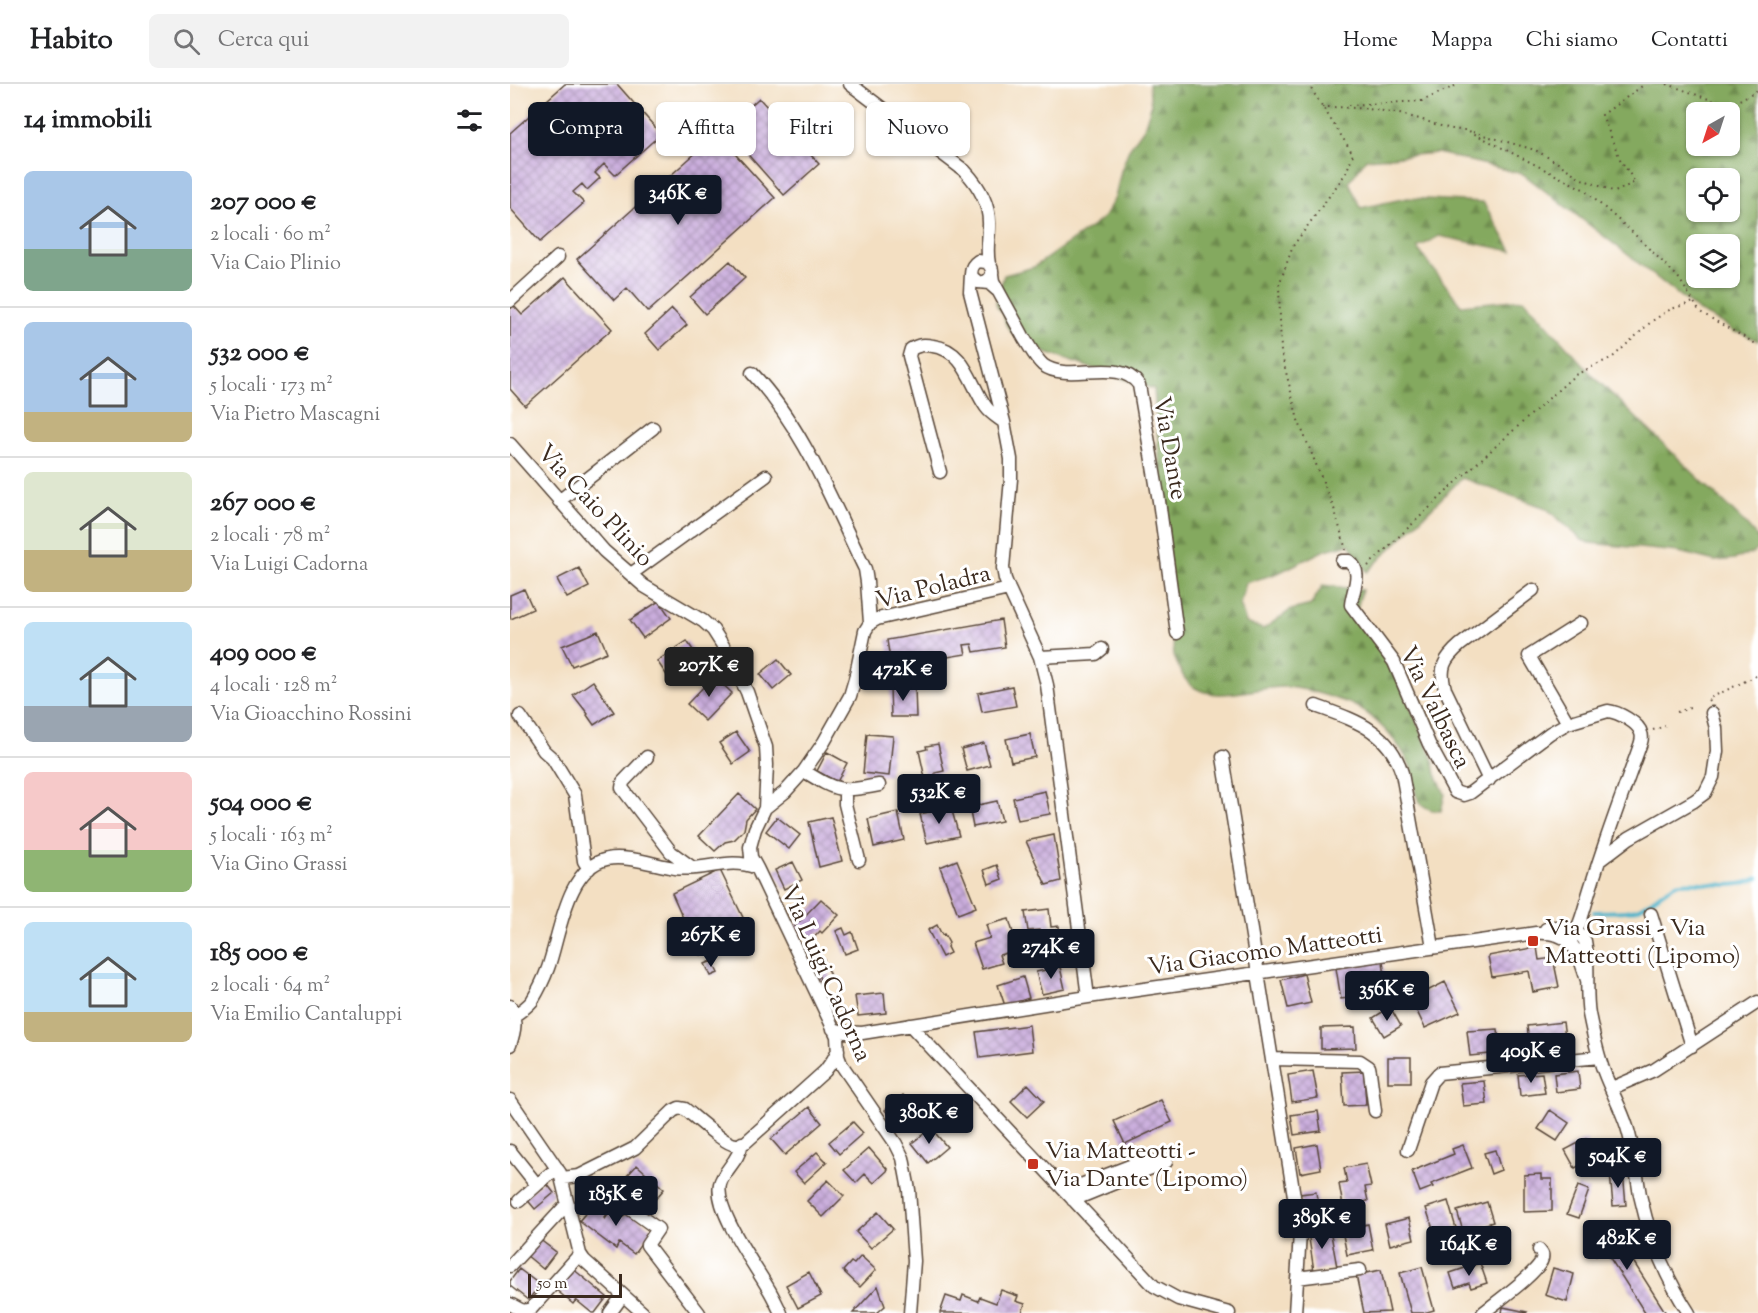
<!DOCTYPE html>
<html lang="it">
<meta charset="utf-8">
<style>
:root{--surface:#fff;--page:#f2f2f2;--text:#202124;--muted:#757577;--line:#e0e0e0;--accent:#111827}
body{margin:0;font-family:"Sorts Mill Goudy",serif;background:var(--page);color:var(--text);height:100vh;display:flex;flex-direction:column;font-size:22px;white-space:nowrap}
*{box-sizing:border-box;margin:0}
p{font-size:20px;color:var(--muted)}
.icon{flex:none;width:33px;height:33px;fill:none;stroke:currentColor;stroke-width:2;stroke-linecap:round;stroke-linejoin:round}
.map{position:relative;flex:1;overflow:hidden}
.side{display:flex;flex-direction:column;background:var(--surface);width:510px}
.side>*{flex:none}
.hud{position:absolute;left:18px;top:18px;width:570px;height:54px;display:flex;gap:12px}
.needle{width:39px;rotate:219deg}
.fabs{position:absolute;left:1176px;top:18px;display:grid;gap:12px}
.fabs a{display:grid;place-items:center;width:54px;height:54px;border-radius:9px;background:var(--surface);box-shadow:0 2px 4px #0004;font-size:30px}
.scale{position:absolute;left:18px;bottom:15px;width:94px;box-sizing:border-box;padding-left:6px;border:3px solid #3b2a1e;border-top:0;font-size:16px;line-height:21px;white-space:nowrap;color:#3b2a1e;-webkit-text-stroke:4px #fff;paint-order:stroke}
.price{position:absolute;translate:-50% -51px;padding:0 14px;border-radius:6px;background:var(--accent);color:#fff;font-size:20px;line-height:39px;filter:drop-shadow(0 2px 3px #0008)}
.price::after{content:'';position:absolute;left:50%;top:36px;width:18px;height:14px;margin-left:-9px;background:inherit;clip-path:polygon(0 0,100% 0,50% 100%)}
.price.current{background:#222;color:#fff}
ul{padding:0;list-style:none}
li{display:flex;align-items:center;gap:18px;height:150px;padding:0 24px}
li+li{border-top:2px solid var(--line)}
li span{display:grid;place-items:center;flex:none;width:168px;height:120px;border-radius:9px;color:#555}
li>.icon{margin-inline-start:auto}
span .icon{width:72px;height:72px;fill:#fffc;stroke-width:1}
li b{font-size:26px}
h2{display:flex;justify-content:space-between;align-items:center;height:72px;padding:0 24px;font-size:26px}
.pill{padding:0 21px;border-radius:9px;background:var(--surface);box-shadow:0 2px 4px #0004;font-size:21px;line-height:54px}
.pill.current{background:var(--accent);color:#fff}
header{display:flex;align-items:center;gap:36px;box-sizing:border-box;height:84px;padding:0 30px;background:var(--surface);border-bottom:2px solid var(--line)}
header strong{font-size:28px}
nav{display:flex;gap:33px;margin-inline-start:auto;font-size:21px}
.search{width:420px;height:54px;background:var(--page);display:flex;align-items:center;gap:15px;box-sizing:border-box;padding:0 21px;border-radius:9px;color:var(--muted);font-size:22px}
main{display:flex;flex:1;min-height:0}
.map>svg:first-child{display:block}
</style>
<header>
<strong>Habito</strong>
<div class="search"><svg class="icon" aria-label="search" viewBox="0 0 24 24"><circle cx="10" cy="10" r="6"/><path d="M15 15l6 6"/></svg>Cerca qui</div>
<nav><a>Home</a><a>Mappa</a><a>Chi siamo</a><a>Contatti</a></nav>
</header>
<main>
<section class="side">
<h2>14 immobili<svg class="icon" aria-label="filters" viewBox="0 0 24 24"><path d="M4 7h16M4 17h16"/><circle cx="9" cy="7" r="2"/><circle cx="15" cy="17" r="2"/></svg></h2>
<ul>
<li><span style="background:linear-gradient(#a9c7e8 65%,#7fa58c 0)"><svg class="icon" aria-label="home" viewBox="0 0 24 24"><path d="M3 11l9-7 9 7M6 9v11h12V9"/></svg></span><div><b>207 000 €</b><p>2 locali · 60 m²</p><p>Via Caio Plinio</p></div></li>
<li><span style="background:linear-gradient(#a9c7e8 75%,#c2b280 0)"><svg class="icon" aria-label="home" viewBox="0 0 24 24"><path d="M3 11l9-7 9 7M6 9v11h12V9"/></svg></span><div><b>532 000 €</b><p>5 locali · 173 m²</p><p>Via Pietro Mascagni</p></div></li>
<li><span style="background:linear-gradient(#dfe7d0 65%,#c2b280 0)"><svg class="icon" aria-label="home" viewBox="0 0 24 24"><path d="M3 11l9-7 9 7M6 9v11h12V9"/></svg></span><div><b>267 000 €</b><p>2 locali · 78 m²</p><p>Via Luigi Cadorna</p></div></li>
<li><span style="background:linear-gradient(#bfe0f5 70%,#9aa5b1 0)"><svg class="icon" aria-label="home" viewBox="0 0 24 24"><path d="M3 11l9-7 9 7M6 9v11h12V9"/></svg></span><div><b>409 000 €</b><p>4 locali · 128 m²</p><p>Via Gioacchino Rossini</p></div></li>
<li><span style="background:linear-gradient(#f6c9c9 65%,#8fb573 0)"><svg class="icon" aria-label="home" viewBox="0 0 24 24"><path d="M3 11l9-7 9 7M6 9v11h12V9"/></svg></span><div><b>504 000 €</b><p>5 locali · 163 m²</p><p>Via Gino Grassi</p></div></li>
<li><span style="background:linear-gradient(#bfe0f5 75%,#c2b280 0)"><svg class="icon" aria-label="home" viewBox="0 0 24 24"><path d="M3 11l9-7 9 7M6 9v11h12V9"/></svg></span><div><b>185 000 €</b><p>2 locali · 64 m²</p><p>Via Emilio Cantaluppi</p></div></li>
</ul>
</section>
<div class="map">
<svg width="1248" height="1229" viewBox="0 0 1248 1229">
<defs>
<pattern id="forest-firs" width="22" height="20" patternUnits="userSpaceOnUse" patternTransform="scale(1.5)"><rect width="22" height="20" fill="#84a95e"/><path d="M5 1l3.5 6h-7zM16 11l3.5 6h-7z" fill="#6d8a4d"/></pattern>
<pattern id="building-cross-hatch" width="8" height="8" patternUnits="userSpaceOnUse" patternTransform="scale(1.5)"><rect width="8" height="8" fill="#caaddd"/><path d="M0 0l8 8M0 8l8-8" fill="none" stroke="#a58db3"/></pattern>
</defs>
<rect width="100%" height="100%" fill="#fff"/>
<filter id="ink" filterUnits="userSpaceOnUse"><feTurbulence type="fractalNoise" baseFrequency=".0167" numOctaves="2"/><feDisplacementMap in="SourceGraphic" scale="12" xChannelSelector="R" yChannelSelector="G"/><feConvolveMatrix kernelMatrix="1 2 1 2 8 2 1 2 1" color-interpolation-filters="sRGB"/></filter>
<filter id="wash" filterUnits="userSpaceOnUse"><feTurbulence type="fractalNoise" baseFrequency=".008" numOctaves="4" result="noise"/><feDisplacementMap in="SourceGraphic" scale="24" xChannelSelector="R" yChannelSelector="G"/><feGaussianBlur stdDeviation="1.35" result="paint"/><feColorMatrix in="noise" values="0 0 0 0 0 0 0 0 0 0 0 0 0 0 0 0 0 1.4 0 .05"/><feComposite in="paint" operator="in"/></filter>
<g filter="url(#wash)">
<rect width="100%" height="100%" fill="#f3dfc2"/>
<!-- forest -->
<path fill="url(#forest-firs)" stroke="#606a3e" stroke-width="1.5" fill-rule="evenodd" d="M639,0H1248V257L1234,250L1224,248L1214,240L1190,228L1117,170L1013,90L927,69L856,75L839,98L851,124L897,114L973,118L1002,167L929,152L907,164L951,221L1014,215L1083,292L1233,437L1248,454V465L1243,469L1225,475L1205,477L1169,468L1080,459L1072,456L1036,424L952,394L857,488L839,460L815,466L768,489L736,499L730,520L736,539L753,545L781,526L801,521L813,501L852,506L845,532L878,571L923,676L926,690L935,710L931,727C922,727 913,724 908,715C903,706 905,693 901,684C892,660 863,629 839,619C821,613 793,603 773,603C743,603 694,624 674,593C670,587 667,579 664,572L644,305L536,269L501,248L496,241L493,229L487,223L486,218L494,191L524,183L584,141L594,133L605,114L611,87L619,65L634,44L641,22ZM1186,28H1220V62H1186ZM1186,94H1220V128H1186ZM1186,160H1220V194H1186Z"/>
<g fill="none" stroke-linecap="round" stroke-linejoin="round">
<!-- stream -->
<path stroke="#4bb3ca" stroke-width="4" d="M1084,828C1096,827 1115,829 1126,825C1140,821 1159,800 1170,799C1198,796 1220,808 1248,794"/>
</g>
<g id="blocks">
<!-- building -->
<path fill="url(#building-cross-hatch)" d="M55,0H107L151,50L105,91L94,80L85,89L90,94L77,106L72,100L63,108L74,119L30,158L0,124V49Z
M249,14L309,80L274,111L215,45Z
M207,50L265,114L138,228L117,204L104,216L67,175Z
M220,177L235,194L195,230L180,213Z
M55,193L102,245L15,322L0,305V225L4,222L12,231Z
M162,225L177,241L149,266L135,250Z
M69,484L79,503L57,514L47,495Z
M14,505L23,525L1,535L0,532V511Z
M149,517L161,534L133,554L120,536Z
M491,536L495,563L464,568L462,560L454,561L456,570L420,576L419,569L411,570L412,577L381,582L377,556Z
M88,547L97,568L62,582L52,562Z
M177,557L190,577L160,596L147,577Z
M268,575L281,591L263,606L250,590Z
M204,592L222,609L195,637L177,620Z
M83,597L104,628L84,641L77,631L78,630L63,611Z
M502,602L506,622L472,628L468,609Z
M380,603H405L406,633H381Z
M226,648L240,668L223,680L209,659Z
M357,650L383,652L379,692L353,689Z
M520,650L525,673L501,678L496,655Z
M474,659L480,681L457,687L451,665Z
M428,660L434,687L425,689L426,691L415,694L409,667L417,665L416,662Z
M317,668L337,679L327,698L307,687Z
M535,707L540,730L508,736L503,714Z
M229,710L245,725L236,735L234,746L224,756L215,758L205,767L189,752Z
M487,717L492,737L463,743L459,723Z
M441,723L449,752L417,759L410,730Z
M388,728L394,756L364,763L358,735Z
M267,733L290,751L279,765L256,747Z
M321,733L332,777L309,783L299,738Z
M544,751L551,797L536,801L516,757Z
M447,776L466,823L448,830L430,783Z
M283,778L292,796L274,805L265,786Z
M487,781L492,795L479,800L474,786Z
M210,786L240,848L191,871L181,850L172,854L168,845L165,847L161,839L173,834L162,809Z
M311,815L329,831L312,849L310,847L301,857L285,842Z
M539,825L541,843L549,842L552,872L533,874L529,846L518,847L515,828Z
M499,835L508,866L489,871L492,879L472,885L463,859L480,854L476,841Z
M427,841L432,851L434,850L439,859L437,863L440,869L432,873L418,846Z
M333,844L336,851L342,848L348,865L335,870L326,847Z
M1027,863L1029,876L1043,874L1049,903L1023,908L1019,887L982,893L978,872Z
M314,876L321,895L311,898L304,879Z
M202,877L208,889L201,892L195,880Z
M873,877L877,909L831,915L826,884Z
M550,883L555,905L532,910L526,888Z
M794,890L801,919L778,924L771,896Z
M513,893L519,914L495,922L488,901Z
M935,898L950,928L915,944L901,915Z
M374,909L376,929L348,932L345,912Z
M880,923L891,942L874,952L863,934Z
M1053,938L1056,960L1020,965L1017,942Z
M519,941L522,967L470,974L466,948Z
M845,943L846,964L811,965V944Z
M988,945L990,969L960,972L957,947Z
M878,973H901V998H878Z
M803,987L808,1014L782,1018L778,991Z
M854,987L856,1021L834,1022L832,988Z
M1068,987L1070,1005L1046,1008L1044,990Z
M1032,989L1035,1009L1010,1012L1008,991Z
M974,997L977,1020L953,1022L950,999Z
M518,1000L534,1017L517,1033L501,1017Z
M393,1011L407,1028L389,1043L375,1026Z
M651,1016L662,1038L615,1060L604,1037Z
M299,1023L312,1039L275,1071L261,1055Z
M1040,1026L1059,1039L1047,1057L1028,1045Z
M808,1027L811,1047L784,1051L781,1031Z
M343,1038L353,1049L329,1070L319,1058Z
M421,1044L437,1063L418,1079L402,1059Z
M1076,1055L1086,1074L1065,1084L1055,1066Z
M807,1060L811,1085L790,1089L786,1064Z
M953,1061L962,1084L921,1100L923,1103L910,1108L902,1087L944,1070L942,1065Z
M359,1064L378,1086L364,1099L355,1090L346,1099L334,1086Z
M985,1066L991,1086L981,1090L974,1069Z
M307,1068L317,1078L294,1099L284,1088Z
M856,1080L861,1102L855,1103L858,1117L833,1122L829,1100L837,1099L834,1084Z
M127,1081L154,1105L142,1119L115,1094Z
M1113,1088L1116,1121L1103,1122L1100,1089Z
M1031,1090V1095H1042V1127L1014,1128V1091Z
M34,1096L44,1109L25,1125L15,1113Z
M318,1096L334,1112L313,1133L297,1117Z
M1068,1102L1079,1106L1069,1134L1057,1130Z
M806,1108L808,1122L814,1121L817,1141L795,1145L790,1110Z
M89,1113L102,1124L94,1134L95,1135L100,1128L105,1132L107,1129L113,1133L118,1127L142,1145L124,1170L109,1159L106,1165L69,1137Z
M938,1117L948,1151L927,1157L916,1124Z
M977,1118L983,1138L953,1147L947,1127Z
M368,1128L383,1145L361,1164L346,1148Z
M899,1134L904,1155L880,1161L875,1140Z
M858,1140L863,1166L837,1171L832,1146Z
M1102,1144L1156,1229H1135L1095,1166L1086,1172L1078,1159Z
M820,1145L827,1183L804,1187L798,1148Z
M29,1155L46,1168L33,1185L16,1171Z
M351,1172L366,1186L350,1203L333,1187L341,1178L344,1180Z
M970,1179L977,1199L961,1204L959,1199L945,1204L940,1189Z
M912,1183L924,1226L914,1229H901L890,1189Z
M62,1184L97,1213L85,1229H82L66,1216L63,1220L45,1205Z
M1043,1184L1064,1190L1057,1218L1035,1211Z
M9,1185L30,1201L18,1216L0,1202V1197Z
M871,1186L880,1228L854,1229L846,1191Z
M299,1188L311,1212L288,1224L276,1201Z
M368,1202L375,1222L367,1229H343Z
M491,1206L508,1212L506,1217L515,1220L512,1229H430L436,1212L451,1217L453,1211L468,1217L470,1213L486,1219Z
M993,1223L1017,1228L1016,1229H992Z"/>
</g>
</g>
<g filter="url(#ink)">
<use href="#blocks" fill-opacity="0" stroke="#574537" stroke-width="1.5"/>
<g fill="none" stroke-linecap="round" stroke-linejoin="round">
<!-- minor casing -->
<g stroke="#574537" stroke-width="15">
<path id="minor" d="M340,0L455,87C469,102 480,121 479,142C479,155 476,167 479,180
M461,190L460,208L494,338L501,375V395L493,484L495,495L499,505L530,573L537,601L578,913
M482,190L483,197C493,216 504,235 514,254C520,263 525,274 533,281C558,300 610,272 629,301L649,417L667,549
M474,198C484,194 485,184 476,178L468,177C462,181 460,186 462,193L468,198L479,199L487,206
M0,217L48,173
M242,289C294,344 322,418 355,485L357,498L360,539
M0,360L94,467L134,502L193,537L203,546L217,568L237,608L256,663L257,681L255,724L245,745L240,763L241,773L247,784
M430,388L399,272L401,265C409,261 413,260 423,262C455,266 460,300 476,323C481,330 487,333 494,338
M49,417L143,344
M832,477H839C854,488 842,506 841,521L884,578L919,660L945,708L954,711L960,709L1040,649L1058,639L1098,627C1108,628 1129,639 1131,649C1133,654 1131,659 1129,664C1113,709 1096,753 1082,799C1075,819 1072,841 1059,859
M121,490L256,392
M530,573L586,570L592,565
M806,622C844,636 879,646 892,689L923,863
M10,632L34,667L43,675L65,711L74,777L79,785
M1058,639L1019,572L1071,539
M137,673L113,698L112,704L161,768L183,784
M713,673L790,1149L785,1229
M294,687C328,708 330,708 369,701
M979,696L935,605C929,584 934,575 950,561L1023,506
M335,706V720L349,776
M255,724L275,708L294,687L314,658L340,612L345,595L355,547L360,539L367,535L499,505
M1090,776L1119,754L1184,717L1195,709L1203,693L1207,667L1206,644L1202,629
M1141,830L1182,962
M1036,845C1051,840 1066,843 1075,857C1080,881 1075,906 1079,930C1083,950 1087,969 1094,988C1101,1007 1111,1024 1117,1043C1124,1065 1126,1088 1130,1111C1139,1152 1156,1194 1179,1229
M0,922C7,936 5,946 0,961
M5,931C11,927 17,923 22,917C28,907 34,895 38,884C50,851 56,784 97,775C117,771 145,781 165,784C195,788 218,772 247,784L327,952L328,972L331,980L386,1060L393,1074L399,1106L404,1177L400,1229
M400,941L644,1202L668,1215L719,1229
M323,945L335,948L352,949L578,913L1026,849C1063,847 1067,866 1077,896
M763,975L850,977L859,983L860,988L865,1027
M1102,1004L1144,986L1248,918
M0,1016L50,1089L70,1170L74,1176L133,1229
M232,1059C229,1077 213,1087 210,1100C204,1126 245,1181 258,1204C263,1212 267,1221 271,1229
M898,1066L921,998L929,989L1089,973
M0,1067L27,1101L47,1084
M52,1094L69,1092L125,1064L163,1027L169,1024L175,1025C185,1033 214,1060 226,1061C228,1061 234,1059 236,1058L315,987L323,976L328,966
M555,1107L638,1075
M563,1116L656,1078
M9,1117L27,1101
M103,1118L106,1115L148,1145L137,1161L189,1229
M0,1182L58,1119
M787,1194L850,1186
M0,1220L13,1227L21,1225L70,1170
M100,1229L113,1211
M973,1229C985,1219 1029,1188 1032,1175C1033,1170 1032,1170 1029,1166"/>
</g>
<!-- path -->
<path stroke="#574537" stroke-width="2" stroke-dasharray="1.5 4.5" stroke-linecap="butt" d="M798,0L843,70L836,89L783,162L769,201L771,268L788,336L825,427L836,466
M1157,0L1218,22L1248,6
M839,21L912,17L949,0
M812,23C842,23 872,25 902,33C920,37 937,47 957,46L1073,105L1121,147L1168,193L1190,228L1248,261
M963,48L1025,66L1048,79L1072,95L1105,108L1125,98L1110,75L1092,31L1135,0
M858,482L956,389L1065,291L1103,273L1142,237L1161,225L1184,218
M1199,617L1198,615L1248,591
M1167,628L1183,623
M1143,646L1155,642
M79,1099L93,1111"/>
<!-- minor -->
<use href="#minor" stroke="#fff" stroke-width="12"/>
</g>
</g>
<!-- markers -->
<g fill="#c8321e" stroke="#fff" stroke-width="2">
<rect x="1017" y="851" width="12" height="12" rx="3"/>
<rect x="517" y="1074" width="12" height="12" rx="3"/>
</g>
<g text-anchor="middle" stroke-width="6" stroke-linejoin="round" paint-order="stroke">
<!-- street labels -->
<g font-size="24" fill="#3b2a1e" stroke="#fff">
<text transform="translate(661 364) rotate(80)" y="8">Via Dante</text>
<text transform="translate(86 421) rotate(47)" y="8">Via Caio Plinio</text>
<text transform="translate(423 502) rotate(-14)" y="8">Via Poladra</text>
<text transform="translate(926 623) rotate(64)" y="8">Via Valbasca</text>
<text transform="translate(755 866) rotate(-8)" y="8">Via Giacomo Matteotti</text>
<text transform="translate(317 889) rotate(66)" y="8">Via Luigi Cadorna</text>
</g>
<!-- poi labels -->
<g font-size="24" fill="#3b2a1e" stroke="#fff" text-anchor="start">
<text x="1035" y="851">Via Grassi - Via<tspan x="1035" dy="28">Matteotti (Lipomo)</tspan></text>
<text x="535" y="1074">Via Matteotti -<tspan x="535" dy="28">Via Dante (Lipomo)</tspan></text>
</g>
</g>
</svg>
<div class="fabs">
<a><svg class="needle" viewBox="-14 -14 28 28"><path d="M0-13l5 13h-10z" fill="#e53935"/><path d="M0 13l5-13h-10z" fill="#757577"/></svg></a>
<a><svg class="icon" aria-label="locate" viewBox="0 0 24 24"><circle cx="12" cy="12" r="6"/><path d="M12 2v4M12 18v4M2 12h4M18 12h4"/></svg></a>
<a><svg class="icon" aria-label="layers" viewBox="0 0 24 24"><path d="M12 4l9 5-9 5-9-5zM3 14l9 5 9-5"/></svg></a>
</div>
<div class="scale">50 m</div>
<b class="price" style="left:168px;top:142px">346K €</b>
<b class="price current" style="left:199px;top:614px">207K €</b>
<b class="price" style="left:393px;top:618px">472K €</b>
<b class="price" style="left:429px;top:741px">532K €</b>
<b class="price" style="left:201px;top:884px">267K €</b>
<b class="price" style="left:541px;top:896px">274K €</b>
<b class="price" style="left:877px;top:938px">356K €</b>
<b class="price" style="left:1021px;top:1000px">409K €</b>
<b class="price" style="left:419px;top:1061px">380K €</b>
<b class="price" style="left:1108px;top:1105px">504K €</b>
<b class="price" style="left:106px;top:1143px">185K €</b>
<b class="price" style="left:812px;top:1166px">389K €</b>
<b class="price" style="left:1117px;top:1187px">482K €</b>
<b class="price" style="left:959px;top:1193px">164K €</b>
<div class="hud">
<a class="pill current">Compra</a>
<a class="pill">Affitta</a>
<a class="pill">Filtri</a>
<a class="pill">Nuovo</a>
</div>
</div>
</main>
